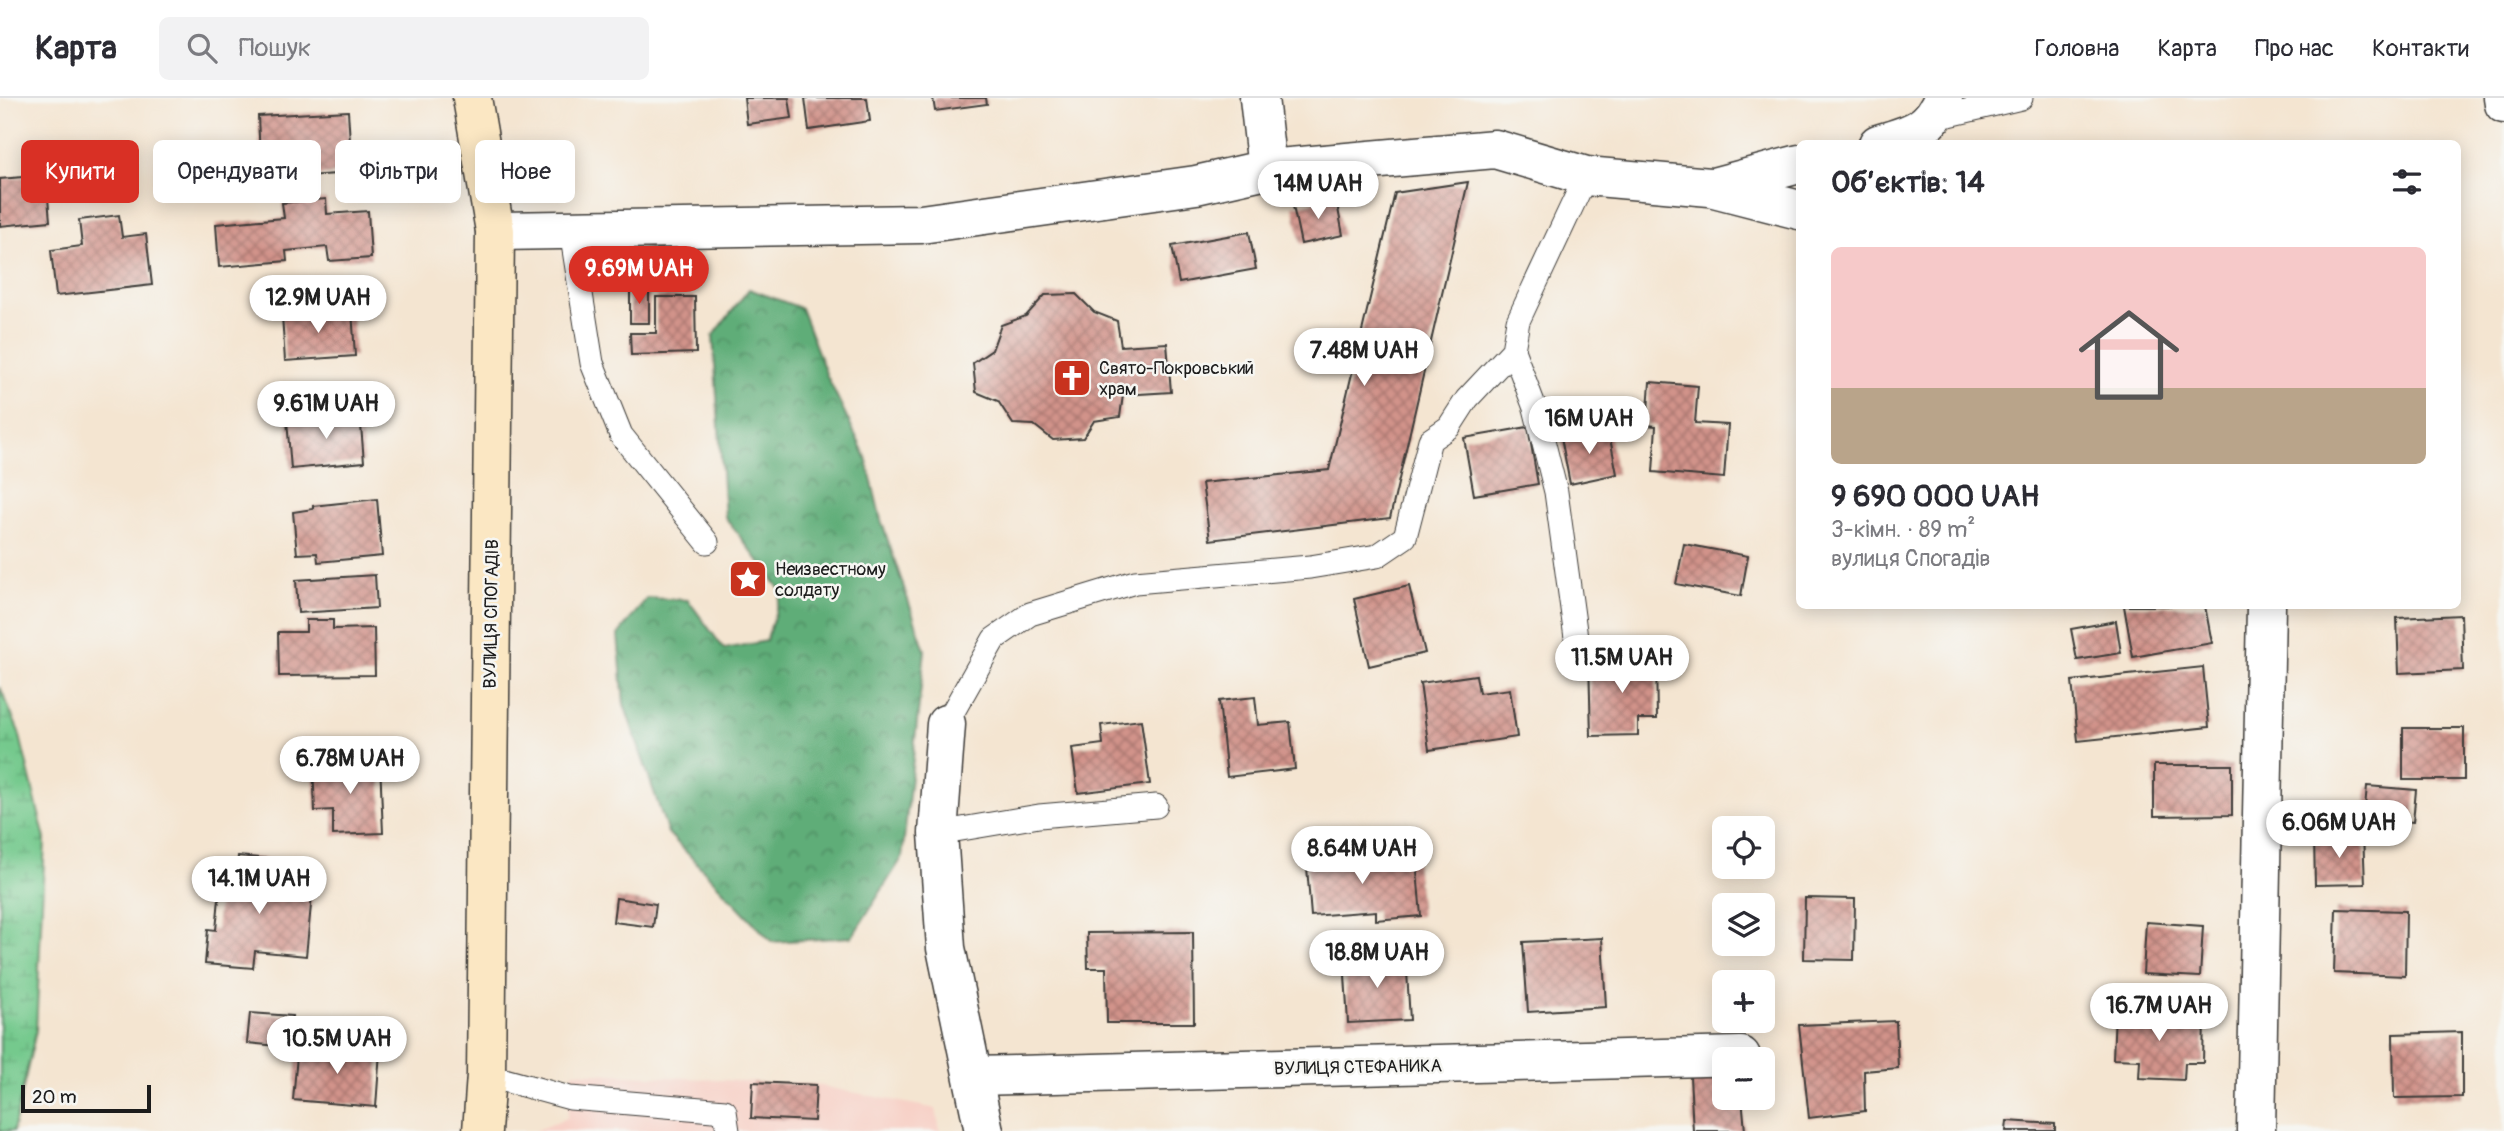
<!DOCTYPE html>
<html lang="uk">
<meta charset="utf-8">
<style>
:root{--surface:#fff;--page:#f2f2f3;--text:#2b2b33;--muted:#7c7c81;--line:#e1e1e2;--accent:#d93025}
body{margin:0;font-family:Pangolin,sans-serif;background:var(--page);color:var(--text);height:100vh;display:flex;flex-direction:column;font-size:26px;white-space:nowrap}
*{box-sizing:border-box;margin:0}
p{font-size:23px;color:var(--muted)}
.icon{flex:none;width:38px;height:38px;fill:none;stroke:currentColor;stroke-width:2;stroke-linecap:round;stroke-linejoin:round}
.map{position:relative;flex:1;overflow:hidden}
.drawer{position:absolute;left:1796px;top:42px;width:665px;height:469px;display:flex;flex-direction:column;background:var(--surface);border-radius:10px;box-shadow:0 4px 18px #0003}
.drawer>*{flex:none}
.top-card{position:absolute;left:21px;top:42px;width:665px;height:63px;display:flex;gap:14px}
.controls{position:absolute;left:1712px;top:718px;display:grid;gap:14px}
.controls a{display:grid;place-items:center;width:63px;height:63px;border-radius:10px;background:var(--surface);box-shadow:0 4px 18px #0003;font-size:35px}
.scale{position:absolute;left:21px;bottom:18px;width:130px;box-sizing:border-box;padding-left:7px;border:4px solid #1c1c1c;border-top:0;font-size:19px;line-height:24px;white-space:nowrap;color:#1c1c1c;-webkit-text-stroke:5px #f6f6f2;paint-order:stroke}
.price{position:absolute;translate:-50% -60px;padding:0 16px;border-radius:24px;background:#fff;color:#222;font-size:23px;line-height:46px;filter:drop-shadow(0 2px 4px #0008)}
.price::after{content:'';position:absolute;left:50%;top:42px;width:21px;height:16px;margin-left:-10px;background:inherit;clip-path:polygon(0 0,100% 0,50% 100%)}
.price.selected{background:var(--accent);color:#fff}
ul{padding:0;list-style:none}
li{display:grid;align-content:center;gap:14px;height:371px;padding:0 35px}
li+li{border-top:2px solid var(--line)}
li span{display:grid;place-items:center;height:217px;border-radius:10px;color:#555}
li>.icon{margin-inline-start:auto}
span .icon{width:126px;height:126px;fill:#fffc;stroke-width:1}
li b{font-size:30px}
h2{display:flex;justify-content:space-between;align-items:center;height:84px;padding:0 35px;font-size:30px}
.tag{padding:0 24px;border-radius:10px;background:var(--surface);box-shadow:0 4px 18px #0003;font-size:24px;line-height:63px}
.tag.selected{background:var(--accent);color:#fff}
header{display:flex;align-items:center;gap:42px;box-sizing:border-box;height:98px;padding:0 35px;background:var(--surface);border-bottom:2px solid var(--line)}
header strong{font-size:33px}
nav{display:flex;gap:38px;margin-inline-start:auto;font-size:24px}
.search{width:490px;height:63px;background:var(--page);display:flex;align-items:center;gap:18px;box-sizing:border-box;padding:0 24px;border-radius:10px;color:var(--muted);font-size:26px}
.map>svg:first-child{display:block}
</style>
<header>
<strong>Карта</strong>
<div class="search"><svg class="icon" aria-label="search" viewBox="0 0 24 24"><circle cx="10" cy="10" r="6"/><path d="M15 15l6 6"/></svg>Пошук</div>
<nav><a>Головна</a><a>Карта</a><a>Про нас</a><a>Контакти</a></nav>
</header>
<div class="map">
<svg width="2504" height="1033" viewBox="0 0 2504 1033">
<defs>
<pattern id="forest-crowns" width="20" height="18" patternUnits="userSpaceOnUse" patternTransform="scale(1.75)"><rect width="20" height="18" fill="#5fad78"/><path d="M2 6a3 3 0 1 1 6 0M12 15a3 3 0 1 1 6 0" fill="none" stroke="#4e8c62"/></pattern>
<pattern id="wetland-marsh" width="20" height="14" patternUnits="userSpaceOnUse" patternTransform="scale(1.75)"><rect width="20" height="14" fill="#74c98d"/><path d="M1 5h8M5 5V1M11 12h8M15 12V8" fill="none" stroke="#64ac79"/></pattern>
<pattern id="building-cross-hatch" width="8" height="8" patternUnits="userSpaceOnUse" patternTransform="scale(1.75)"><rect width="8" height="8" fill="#d1938a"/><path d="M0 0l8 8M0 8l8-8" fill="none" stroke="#a97770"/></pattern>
</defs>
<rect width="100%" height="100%" fill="#f6f6f2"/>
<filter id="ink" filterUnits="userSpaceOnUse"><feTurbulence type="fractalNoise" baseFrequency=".0143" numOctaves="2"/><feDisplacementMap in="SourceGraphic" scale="14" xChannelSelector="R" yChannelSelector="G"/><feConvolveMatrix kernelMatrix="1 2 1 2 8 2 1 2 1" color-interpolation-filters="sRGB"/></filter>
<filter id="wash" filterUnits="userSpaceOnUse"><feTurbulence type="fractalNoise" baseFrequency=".00686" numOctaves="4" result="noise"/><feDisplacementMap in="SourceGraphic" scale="28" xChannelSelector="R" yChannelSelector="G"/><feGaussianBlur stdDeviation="1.57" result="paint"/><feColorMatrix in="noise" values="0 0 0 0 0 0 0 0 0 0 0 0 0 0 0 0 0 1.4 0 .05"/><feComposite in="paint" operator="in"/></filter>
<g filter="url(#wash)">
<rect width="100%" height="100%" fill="#f4e5d1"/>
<!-- built -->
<path fill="#f7d1c7" d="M573,974L816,987L936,1011L940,1033H535L567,1020Z"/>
<!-- forest -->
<path fill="url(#forest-crowns)" stroke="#3e644a" stroke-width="2" d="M749,191L801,210L827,278L866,359L881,422L925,552L902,760L852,839L772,844L668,735L624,606L618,537L647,500L688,502L724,551L766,543L782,494L725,419L713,238Z"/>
<!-- wetland -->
<path fill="url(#wetland-marsh)" stroke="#487254" stroke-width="2" d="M0,589L19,634L45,741L36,933L13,1033H0Z"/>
<g id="blocks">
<!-- building -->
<path fill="url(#building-cross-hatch)" d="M744,0H789L792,20L747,26Z
M805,0H867L870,23L809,32Z
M933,0H986L987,6L935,13Z
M348,13L352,75L261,81L258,18Z
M46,77L50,123L0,128V81Z
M1468,84L1390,420L1210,442L1202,385L1329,372L1395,95Z
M1336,100L1343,137L1301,146L1293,108Z
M326,101L327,116L368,113L371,160L329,163L327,149L286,153L287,163L219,169L216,126L284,120L282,105Z
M119,117L122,139L146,136L152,187L56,198L51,152L82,148L79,122Z
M1249,134L1256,171L1179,185L1172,148Z
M689,151L691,186L625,189L624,154Z
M630,191H649V225H630Z
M1076,196L1094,214L1117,223L1121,248L1167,245L1171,294L1123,297L1120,319L1094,323L1083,340L1053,342L1034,327L1013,326L998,303L976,294L973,265L992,252L1001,227L1026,218L1045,197Z
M656,199H695L696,255L631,257L630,235H656Z
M352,212L355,258L285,263L282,217Z
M1650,284L1698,288L1695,325L1728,327L1724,380L1653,374L1656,328L1647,327Z
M360,315L364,364L291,371L287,322Z
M1528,329L1538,386L1474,397L1464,340Z
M1608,330L1617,376L1570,386L1561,339Z
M377,401L382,458L318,464L317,455L297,456L293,414L313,411V408Z
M1684,446L1748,458L1741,498L1676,486Z
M375,477L377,510L298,515L296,482Z
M1409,488L1425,555L1369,568L1354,501Z
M2124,508H2205L2212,545L2133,559Z
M2461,517L2463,572L2399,575L2397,520Z
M306,522H333V531L374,530L375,577L279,578L278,534H306Z
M2116,523L2121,555L2077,562L2071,531Z
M1656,560L1657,621H1638V637L1591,638L1589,562Z
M2203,569L2209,629L2078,643L2072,583Z
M1476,577L1479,595L1510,591L1517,639L1429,652L1420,585Z
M1255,599L1258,627L1290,624L1295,671L1227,679L1219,603Z
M1141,622L1150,686L1078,695L1072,650L1103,646L1101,627Z
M2403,630H2464V682H2403Z
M380,664L383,735L333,737V712L315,713L313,666Z
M2154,667H2232V717L2154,718Z
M2367,688L2416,692L2413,724L2364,720Z
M2363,736L2365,786L2315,787L2314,737Z
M1366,751L1367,766L1416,761L1421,818L1376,822V813L1311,818L1306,757Z
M238,758L279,762L277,784L313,787L306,858L255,853L253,870L205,866L208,831L216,832L221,779L236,780Z
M616,800L656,806L653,829L613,824Z
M1805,800L1855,801L1854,862L1804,861Z
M2336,811L2406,813L2405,878L2334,875Z
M2146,824L2203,828L2200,879L2143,876Z
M1193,834L1194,925H1107L1106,870H1088L1087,835Z
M1602,840L1606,909L1528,914L1523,844Z
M1406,858L1410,922L1348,925L1344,861Z
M2115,914L2204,917L2203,965H2185L2184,982L2139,980L2140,962L2113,961Z
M250,915L292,918L289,949L247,945Z
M1896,923L1898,970L1864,973L1865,1013L1809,1020L1799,927Z
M2462,934V999L2394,1000L2393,936Z
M298,947L380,953L376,1009L293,1002Z
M1724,976V999H1742L1745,1033H1693L1690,978Z
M753,984L816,987L814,1023L751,1020Z
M2007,1023L2055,1026V1033H2006Z"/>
</g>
</g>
<g filter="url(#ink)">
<use href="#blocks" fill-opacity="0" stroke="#3c3a37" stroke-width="2"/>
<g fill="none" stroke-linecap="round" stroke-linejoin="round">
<!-- lane casing -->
<g stroke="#3c3a37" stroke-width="25">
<path id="lane" d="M1936,20L2021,0
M571,133L592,265L621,337L707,444
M1513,252L1535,310L1556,394L1577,547
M946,626L994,541L1030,516L1135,484L1310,469L1377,458L1405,439L1430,342L1449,329L1467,301L1513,252L1518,223L1586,78
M938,735L1039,718L1156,708
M486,977L570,1000L725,1013L728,1033"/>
</g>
<!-- street casing -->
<g stroke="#3c3a37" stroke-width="41">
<path id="street" d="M1259,0L1267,71
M2503,0L2504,6
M1878,46C1909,37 1931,32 1943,0
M1713,89L1799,66
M495,133L921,126L1196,87L1267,71L1495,51L1586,78L1710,89L1799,112
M946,626L938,735L946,850L984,1033
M975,978L1741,958
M2256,1033L2266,508"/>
</g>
<!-- secondary casing -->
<g stroke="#3c3a37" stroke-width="41">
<path id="secondary" d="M472,0L495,133L486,977L482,1033"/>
</g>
<!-- lane -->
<use href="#lane" stroke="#fff" stroke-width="23"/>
<!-- street -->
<use href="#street" stroke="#fff" stroke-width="38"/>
<!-- secondary -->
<use href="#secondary" stroke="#fbe7c3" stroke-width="38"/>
</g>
</g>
<!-- icons -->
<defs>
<g id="church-square" transform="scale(2.0125)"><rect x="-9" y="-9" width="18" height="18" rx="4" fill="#c8321e" stroke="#f6f6f2"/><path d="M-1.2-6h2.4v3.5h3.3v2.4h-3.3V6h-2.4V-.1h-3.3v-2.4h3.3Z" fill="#fff"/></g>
<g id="sight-square" transform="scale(2.0125)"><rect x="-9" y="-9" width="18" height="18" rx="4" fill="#c8321e" stroke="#f6f6f2"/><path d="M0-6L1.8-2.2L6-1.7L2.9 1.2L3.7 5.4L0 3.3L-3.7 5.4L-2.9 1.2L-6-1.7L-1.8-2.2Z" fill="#fff"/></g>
</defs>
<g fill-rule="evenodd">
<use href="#church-square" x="1072" y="280"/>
<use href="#sight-square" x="748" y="481"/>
</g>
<g text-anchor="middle" stroke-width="5" stroke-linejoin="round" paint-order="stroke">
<!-- poi labels -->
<g font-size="18" fill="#1c1c1c" stroke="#f6f6f2" text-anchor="start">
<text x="1099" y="276">Свято-Покровський<tspan x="1099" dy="21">храм</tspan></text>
<text x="775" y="477">Неизвестному<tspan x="775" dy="21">солдату</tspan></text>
</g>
<!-- street labels -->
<g font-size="18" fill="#1c1c1c" stroke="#f6f6f2">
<text transform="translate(491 516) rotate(-89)" y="6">ВУЛИЦЯ СПОГАДІВ</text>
<text transform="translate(1358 969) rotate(-1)" y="6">ВУЛИЦЯ СТЕФАНИКА</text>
</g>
</g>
</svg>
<div class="controls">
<a><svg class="icon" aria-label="locate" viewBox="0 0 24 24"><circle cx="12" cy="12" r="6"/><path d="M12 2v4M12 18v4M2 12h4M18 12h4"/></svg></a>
<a><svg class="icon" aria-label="layers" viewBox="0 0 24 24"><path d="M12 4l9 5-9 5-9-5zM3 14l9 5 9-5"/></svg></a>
<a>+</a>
<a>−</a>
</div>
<div class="scale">20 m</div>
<b class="price" style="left:1318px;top:123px">14M UAH</b>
<b class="price selected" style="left:639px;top:208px">9.69M UAH</b>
<b class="price" style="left:318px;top:237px">12.9M UAH</b>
<b class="price" style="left:1364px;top:290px">7.48M UAH</b>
<b class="price" style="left:326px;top:343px">9.61M UAH</b>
<b class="price" style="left:1589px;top:358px">16M UAH</b>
<b class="price" style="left:1622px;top:597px">11.5M UAH</b>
<b class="price" style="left:350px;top:698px">6.78M UAH</b>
<b class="price" style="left:2339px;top:762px">6.06M UAH</b>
<b class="price" style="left:1362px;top:788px">8.64M UAH</b>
<b class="price" style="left:259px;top:818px">14.1M UAH</b>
<b class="price" style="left:1377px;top:892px">18.8M UAH</b>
<b class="price" style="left:2159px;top:945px">16.7M UAH</b>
<b class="price" style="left:337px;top:978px">10.5M UAH</b>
<div class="top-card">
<a class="tag selected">Купити</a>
<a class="tag">Орендувати</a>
<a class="tag">Фільтри</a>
<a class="tag">Нове</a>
</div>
<section class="drawer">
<h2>Об’єктів: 14<svg class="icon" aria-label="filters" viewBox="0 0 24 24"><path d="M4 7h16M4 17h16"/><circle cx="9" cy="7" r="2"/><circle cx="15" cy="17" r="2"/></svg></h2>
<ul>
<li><span style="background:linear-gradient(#f6c9c9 65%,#b9a48a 0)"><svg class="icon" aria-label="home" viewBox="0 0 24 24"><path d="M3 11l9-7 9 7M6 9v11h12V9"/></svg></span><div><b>9 690 000 UAH</b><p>3-кімн. · 89 m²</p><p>вулиця Спогадів</p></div></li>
</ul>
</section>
</div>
